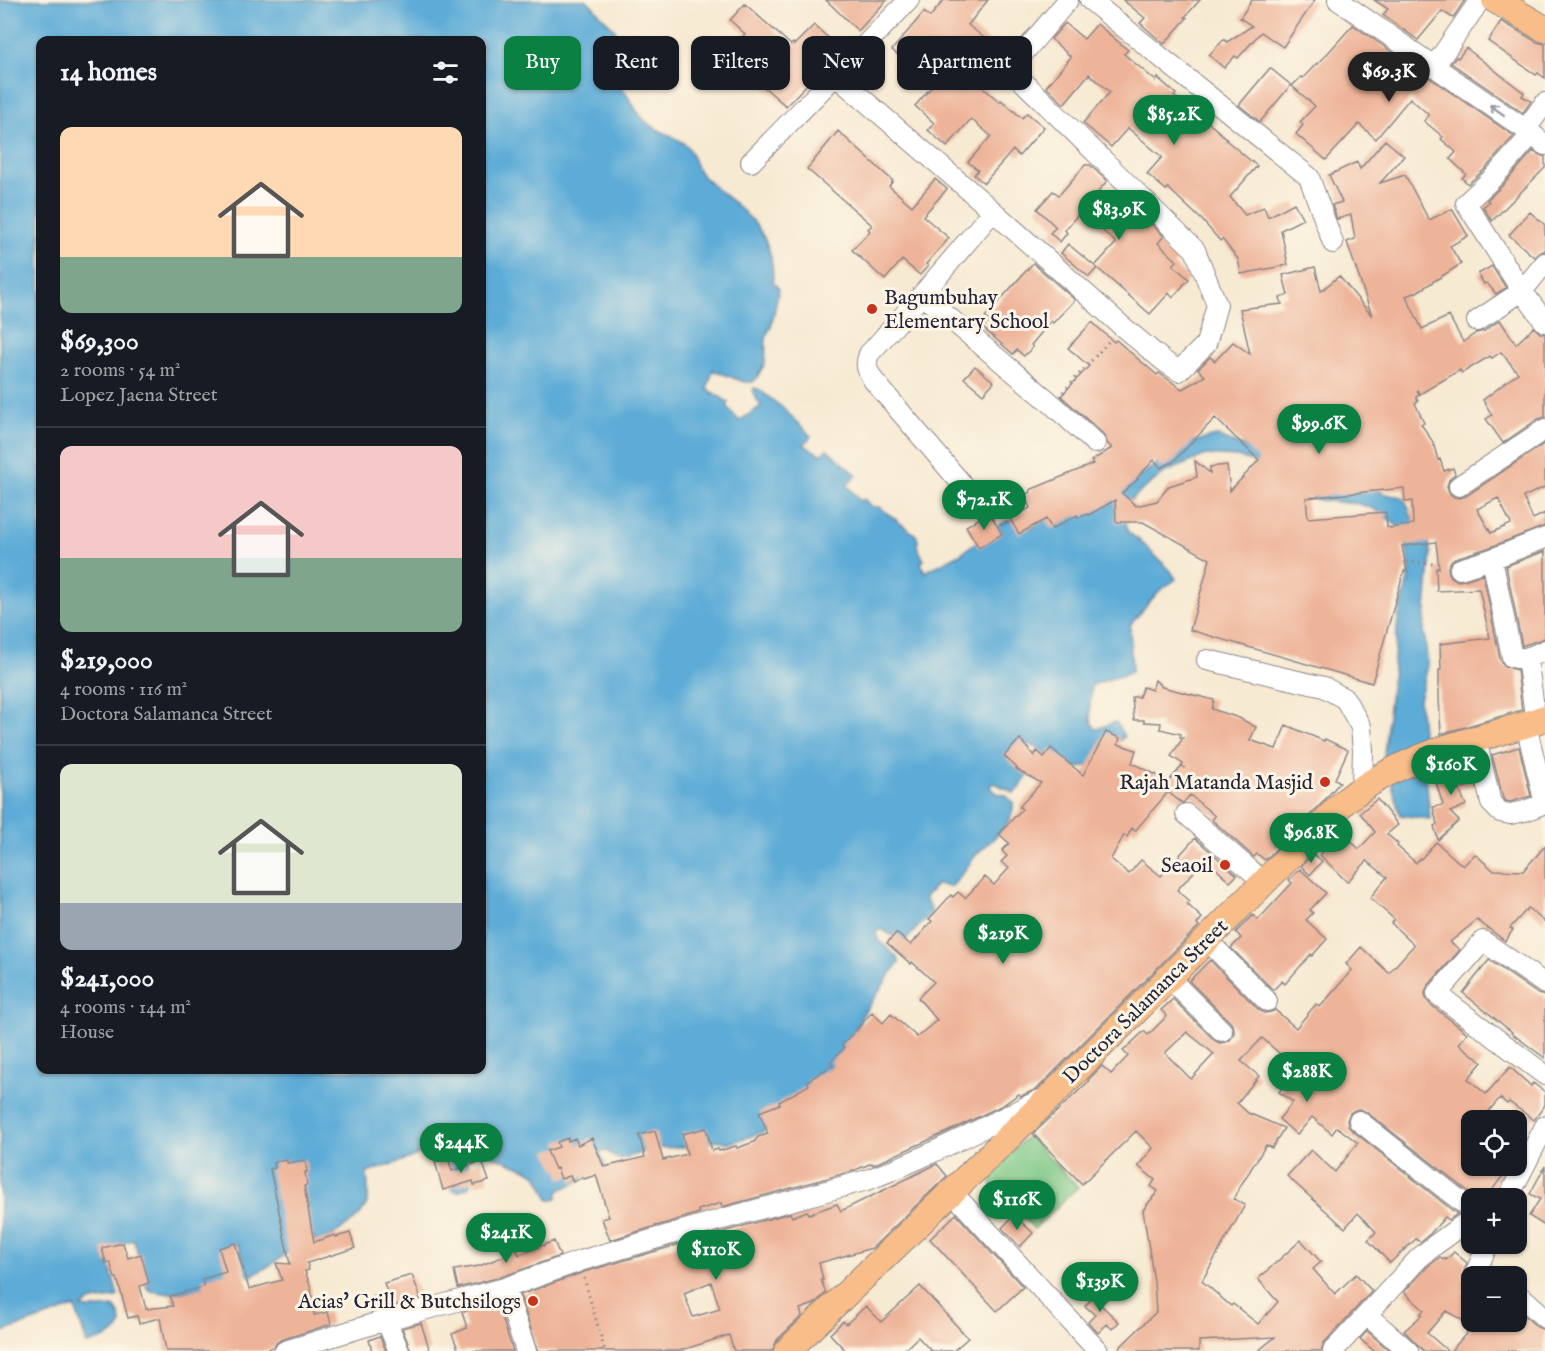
<!DOCTYPE html>
<meta charset="utf-8">
<style>
:root{--surface:#171b24;--page:#20242c;--text:#f1f3f6;--muted:#9ea1a6;--line:#363941;--accent:#0b8043}
body{margin:0;font-family:"IM FELL English",serif;background:var(--page);color:var(--text);height:100vh;display:flex;flex-direction:column;font-size:22px;white-space:nowrap}
*{box-sizing:border-box;margin:0}
p{font-size:20px;color:var(--muted)}
.icon{flex:none;width:33px;height:33px;fill:none;stroke:currentColor;stroke-width:2;stroke-linecap:round;stroke-linejoin:round}
.map{position:relative;flex:1;overflow:hidden}
.sheet{position:absolute;left:36px;top:36px;width:450px;height:1038px;display:flex;flex-direction:column;background:var(--surface);border-radius:12px;box-shadow:0 2px 4px #0004}
.sheet>*{flex:none}
.top-card{position:absolute;left:504px;top:36px;width:570px;height:54px;display:flex;gap:12px}
.fabs{position:absolute;left:1461px;top:1110px;display:grid;gap:12px}
.fabs a{display:grid;place-items:center;width:66px;height:66px;border-radius:12px;background:var(--surface);box-shadow:0 2px 4px #0004;font-size:30px}
.price{position:absolute;translate:-50% -51px;padding:0 14px;border-radius:21px;background:var(--accent);color:#fff;font-size:20px;line-height:39px;filter:drop-shadow(0 2px 3px #0008)}
.price::after{content:'';position:absolute;left:50%;top:36px;width:18px;height:14px;margin-left:-9px;background:inherit;clip-path:polygon(0 0,100% 0,50% 100%)}
.price.current{background:#222;color:#fff}
ul{padding:0;list-style:none}
li{display:grid;align-content:center;gap:12px;height:318px;padding:0 24px}
li+li{border-top:2px solid var(--line)}
li span{display:grid;place-items:center;height:186px;border-radius:12px;color:#555}
li>.icon{margin-inline-start:auto}
span .icon{width:108px;height:108px;fill:#fffc;stroke-width:1}
li b{font-size:26px}
h2{display:flex;justify-content:space-between;align-items:center;height:72px;padding:0 24px;font-size:26px}
.tag{padding:0 21px;border-radius:12px;background:var(--surface);box-shadow:0 2px 4px #0004;font-size:21px;line-height:54px}
.tag.current{background:var(--accent);color:#fff}
.map>svg:first-child{display:block}
</style>
<div class="map">
<svg width="1545" height="1351" viewBox="0 0 1545 1351">
<rect width="100%" height="100%" fill="#fcf5e5"/>
<filter id="ink" filterUnits="userSpaceOnUse"><feTurbulence type="fractalNoise" baseFrequency=".0167" numOctaves="2"/><feDisplacementMap in="SourceGraphic" scale="12" xChannelSelector="R" yChannelSelector="G"/><feConvolveMatrix kernelMatrix="1 2 1 2 8 2 1 2 1" color-interpolation-filters="sRGB"/></filter>
<filter id="wash" filterUnits="userSpaceOnUse"><feTurbulence type="fractalNoise" baseFrequency=".008" numOctaves="4" result="noise"/><feDisplacementMap in="SourceGraphic" scale="24" xChannelSelector="R" yChannelSelector="G"/><feGaussianBlur stdDeviation="1.35" result="paint"/><feColorMatrix in="noise" values="0 0 0 0 0 0 0 0 0 0 0 0 0 0 0 0 0 1.4 0 .05"/><feComposite in="paint" operator="in"/></filter>
<g filter="url(#wash)">
<rect width="100%" height="100%" fill="#f7ead3"/>
<!-- green -->
<path fill="#7bc785" stroke="#4e7460" stroke-width="1.5" d="M1028,1136L1078,1187L1034,1229L985,1177Z"/>
<!-- water -->
<path fill="#5dacd7" stroke="#406789" stroke-width="1.5" fill-rule="evenodd" d="M0,0H587L616,31C611,56 616,79 630,100C637,112 642,120 653,127C661,132 680,139 686,145C693,152 694,165 700,173C706,180 714,186 721,192C754,220 774,236 773,282L779,289L771,327C763,337 767,349 765,361C764,366 757,379 753,382H744L713,370L707,389L728,402V408L739,421L761,406L753,393L754,388L758,389L783,408L811,436L804,445L821,455L827,449L857,475L847,485L860,501L864,499L872,507H879L916,535L918,540L917,546L924,560L921,563L925,572L960,554L999,525L1011,519L1024,529L1032,527L1046,518L1113,495L1184,444L1216,436L1261,453L1386,494L1402,497L1408,506L1411,516L1427,535L1431,553L1424,631L1428,666L1419,699L1430,819L1400,815L1384,755L1398,620L1410,572L1405,538L1397,526L1376,510L1360,504L1320,500L1300,494L1257,463L1237,457L1206,455L1164,473L1123,506L1128,532L1139,540L1170,570L1176,579L1158,592L1130,625L1132,672L1092,685C1091,700 1086,718 1096,729C1104,728 1108,723 1116,722L1124,736C1119,743 1112,744 1105,749C1099,754 1094,761 1088,765C1070,776 1046,749 1028,744L1023,748L1032,767L1020,788L1014,793L999,785L993,783L990,786L992,790L997,793L1005,795L1013,802C1016,824 989,841 976,855C968,865 961,876 952,886L948,887L939,884L936,885L925,897L926,901L931,908V913L906,940L902,941L881,929L876,932L877,938L897,957L899,962L863,1014L852,1038L840,1052L833,1063L806,1093L765,1124V1129L763,1132L730,1143L718,1140L691,1147L656,1148L620,1159L614,1157L609,1152L604,1151L600,1153L605,1165L602,1170L560,1190L557,1194L558,1197L553,1200H549C545,1192 542,1180 535,1174C530,1170 488,1153 481,1153C475,1153 473,1155 468,1159L471,1184L467,1188L458,1192L452,1189L441,1149L435,1147L405,1160L367,1173C367,1180 369,1189 368,1197C367,1217 337,1232 321,1242L315,1241L312,1233C292,1249 274,1265 251,1276L248,1275L239,1247L237,1244H233L230,1281C214,1286 160,1301 147,1288L134,1240H132L108,1248L106,1253L118,1296L114,1298C104,1300 90,1299 82,1307L87,1309L114,1307C134,1331 106,1339 87,1344L75,1307L0,1333ZM40,40H482V1070H40Z"/>
<g id="blocks">
<!-- building -->
<path fill="#eeb499" fill-rule="evenodd" d="M826,0H887L858,31Z
M944,0H988L968,25L988,41L989,68L961,69L1000,102L1001,100L1022,118L1027,113L1044,127L1019,156L1013,150L984,183L974,175L978,170L968,162L991,136L971,119L947,147L928,130L934,123L915,106L933,85L892,50L924,12L930,17Z
M1123,0H1200L1185,17L1187,18L1164,44L1140,23L1145,18Z
M1252,0H1315L1283,47L1261,32L1238,58L1235,56L1224,68L1209,55L1224,39L1227,42L1252,26L1240,18Z
M1374,0H1465L1453,18L1442,11L1418,40L1383,15L1388,9Z
M745,4L791,45L793,43L794,45L814,25L836,45L810,71L815,76L786,106L726,54L745,34L730,20Z
M1501,21L1537,42L1545,44V78L1538,73L1536,75L1488,41Z
M1065,23L1084,39L1097,24L1128,50L1124,54L1156,81L1158,78L1176,94L1174,96L1197,116L1199,114L1227,139L1226,140L1257,166L1230,197L1245,215L1264,207L1268,217L1294,203L1303,219L1281,230L1288,265L1241,274L1238,259L1222,239L1220,241L1202,220L1168,188L1166,190L1147,174L1162,157L1128,128L1111,147L1083,123L1110,92L1089,74L1064,104L1046,87L1071,57L1051,39Z
M1353,25L1405,61L1414,69V67L1514,136L1485,169L1468,184L1462,178L1466,174L1450,159L1456,152L1441,139L1443,137L1424,121L1429,115L1410,98L1376,139L1359,124L1326,160L1296,134L1303,125L1300,122L1315,106L1292,86L1301,77L1303,78L1317,63L1318,64Z
M1466,48L1524,93L1522,96L1531,101L1523,113L1451,63L1456,57L1458,58Z
M1270,68L1291,85L1260,122L1239,105Z
M838,131L893,181L889,186L912,206L935,179L947,189L923,216L949,238L926,264L928,266L920,275L902,260L885,280L852,250L870,231L868,229L872,225L807,169Z
M1385,140L1404,156L1380,183L1405,175L1429,220L1452,209L1468,236L1450,246L1461,264L1417,292L1406,296L1422,329L1449,316L1463,342L1476,333L1484,331L1500,320L1516,344L1534,327L1540,333L1545,334V417L1538,419L1503,443L1486,419L1492,415L1483,400L1518,373L1501,352L1492,358L1490,356L1462,373L1460,370L1420,394L1417,390L1419,395L1416,397L1418,401L1415,403L1424,423L1421,424L1433,442L1438,460L1440,459L1444,471L1453,468L1455,474L1449,480L1447,486L1449,493L1454,497L1460,498L1466,496L1545,443V487L1523,497L1533,519L1545,513V526L1488,548L1456,558L1451,561L1448,567L1449,573L1451,577L1458,581L1464,580L1483,574L1500,659L1504,666L1517,670L1522,710L1441,734L1439,698V670H1441L1440,644L1490,638L1479,589L1437,591L1436,568H1439L1436,542L1402,546L1407,571H1404L1372,683L1190,630L1210,559L1143,522H1116L1115,500L1089,515L1088,514L1078,518L1077,515L1052,529L1046,519L1019,534L1010,519L1030,508L1024,495L1031,492L1030,490L1093,464L1091,461L1112,448L1107,443L1106,439L1103,434L1061,396L1089,366L1068,348L1092,322L1114,342L1116,340L1157,375L1159,373L1182,389L1205,376L1198,369L1210,357L1215,361L1233,342L1250,354L1240,309L1282,304L1280,298L1288,295L1283,275L1315,267L1321,291L1339,276L1372,316L1347,242L1355,239L1351,215L1337,219L1332,205L1342,202L1329,175L1357,162L1360,169ZM1215,418L1259,460L1230,491L1227,465L1210,467V473L1195,461L1197,477L1169,486L1157,501L1136,506L1122,493L1138,479L1137,478L1154,460L1161,468L1173,462ZM1404,488L1405,502L1412,501L1413,524L1390,528L1387,527L1386,512L1308,518L1306,498ZM1498,498L1511,524L1491,533L1477,509Z
M1533,151L1538,154L1545,157V168L1492,221L1483,207L1489,202L1487,200L1503,185Z
M1085,165H1090L1107,181L1093,198L1113,215L1126,200L1164,236L1158,243L1177,261L1173,265L1189,279L1173,297L1169,293L1150,314L1095,266L1116,243L1101,229L1080,212L1065,230L1067,233L1060,242L1050,233L1056,227L1037,209L1053,191L1059,195Z
M1530,212L1545,225V251L1540,252L1534,257L1509,235Z
M1068,244L1097,268L1089,277L1061,253Z
M1033,263L1075,300L1053,323L1051,321L1031,345L1033,347L1024,356L1017,350L1013,354L983,328L989,321L985,317Z
M1492,266L1506,288L1496,294L1487,283L1484,284L1478,274Z
M975,366L994,382L983,394L964,378Z
M984,516L986,519L992,517L1002,534L979,548L966,526Z
M1545,551V638L1522,646L1506,566Z
M1155,680L1162,687L1214,700L1212,709L1239,718L1256,727L1250,740L1276,749L1286,725L1324,741L1325,739L1348,750L1335,779L1340,782L1323,802L1265,860L1257,854L1254,857L1212,820L1215,816L1190,795L1184,802L1182,803L1168,792L1135,831L1132,828L1127,837L1124,835L1111,859L1129,874L1141,860L1161,876L1195,838L1237,875L1230,882L1206,859L1177,890L1190,901L1187,904L1202,918L1197,924L1199,926L1037,1089L1021,1096L1019,1094L1003,1105L949,1131L873,1165L872,1163L853,1171L722,1207L721,1203L698,1210L699,1213L610,1240L602,1219L609,1217L596,1175L584,1179L583,1177L573,1182L570,1176L561,1179L557,1168L555,1169L547,1151L559,1147L557,1142L568,1138V1141L575,1138L578,1145L592,1138L604,1167L645,1157L639,1135L655,1131L663,1160L687,1154L682,1134L706,1128L712,1151L718,1149L719,1151L736,1146L737,1148L754,1142L758,1137L768,1134L759,1112L780,1104L779,1102L809,1085L807,1081L833,1065L830,1062L844,1048L842,1045L872,1012L883,1023L891,1014L917,1037L937,1020L918,998L934,982L912,962L911,964L887,943L896,933L911,945L932,921L929,919L951,895L953,897L958,892L965,898L985,877L994,885L1009,868L1001,862L1007,856L1002,851L1009,843L999,834L1022,809L1019,807L1041,783L1016,769L1017,768L1004,756L1020,739L1034,756L1037,751L1044,757L1051,748L1083,775L1106,732L1120,738L1118,744L1136,750L1132,763L1169,781L1182,766L1185,768L1182,766L1183,764L1171,756L1183,738L1180,737L1181,734L1160,729L1161,723L1144,722V720H1134L1132,697H1139L1143,687L1152,690Z
M1519,747L1531,796L1510,802L1506,801L1503,798L1492,755Z
M1469,763L1474,785L1459,789L1466,805L1450,812L1459,821L1438,840L1434,826L1437,824L1433,807L1443,805L1433,773Z
M1377,799L1398,825L1387,834L1398,844L1397,846L1416,863L1420,858L1421,859L1436,842L1463,866L1475,854L1493,870L1523,871L1545,846V922L1528,908L1510,928L1513,930L1505,941L1477,920L1450,942L1460,950L1428,986L1425,993L1426,999L1430,1004L1467,1033L1459,1044L1482,1062L1468,1079L1486,1094L1510,1067L1531,1086L1533,1083L1545,1092V1105L1534,1120L1509,1102L1507,1104L1500,1098L1481,1120H1472V1166H1496L1505,1173L1486,1198H1477L1366,1112L1360,1109L1355,1110L1350,1113L1347,1120L1348,1126L1352,1130L1457,1214L1449,1220L1445,1217L1430,1234L1420,1242L1416,1239L1390,1263L1368,1240L1376,1232L1358,1213L1345,1228L1287,1176L1311,1150L1335,1172L1358,1143L1337,1127L1332,1134L1312,1117L1297,1135L1279,1119L1293,1102L1279,1092L1296,1068L1262,1038L1241,1061L1259,1076L1237,1103L1248,1113L1284,1128L1272,1148L1266,1145L1241,1185L1234,1199L1245,1205L1202,1281L1231,1306L1233,1304L1258,1324L1278,1302L1258,1279L1301,1240L1321,1262L1313,1269L1335,1294L1356,1274L1372,1291L1324,1343L1321,1351H1258L1275,1337L1199,1341V1351H1116L1156,1312L1154,1282L1143,1210L1158,1191L1151,1186L1155,1180L1138,1166L1153,1148L1136,1131L1082,1184L1033,1134L1089,1081L1088,1080L1102,1066L1111,1074L1128,1056L1123,1051L1144,1031L1148,1035L1167,1016L1161,1010L1173,999L1214,1040L1219,1043L1226,1042L1230,1040L1234,1034V1028L1231,1023L1189,981L1210,960L1258,1009L1264,1013L1271,1012L1275,1010L1296,1028L1316,1004L1320,1007L1352,970L1346,964L1361,947L1389,973L1414,945L1391,923L1394,919L1370,898L1387,877L1367,861L1347,882L1320,855L1342,832L1359,849L1375,832L1360,813ZM1187,1032L1214,1054L1191,1079L1165,1053Z
M1313,854L1322,861L1310,875L1301,866Z
M1300,869L1326,893L1310,910L1313,913L1306,920L1327,939L1312,956L1311,954L1285,984L1282,981L1273,990L1231,948L1241,938L1236,932L1253,915L1258,920L1292,883L1289,880Z
M1489,960L1538,994L1545,996V1058L1511,1033L1512,1032L1463,993Z
M448,1158L452,1171L482,1161L489,1181L474,1185L473,1181L443,1190L435,1162Z
M287,1160V1163L305,1160L307,1172H305L307,1185L304,1186L314,1242L335,1235L336,1237L350,1233L355,1248L307,1263L309,1270L305,1271L311,1288L314,1315L328,1312L331,1324L281,1340L277,1342L274,1347L262,1351H166L160,1318L139,1323L137,1316L128,1318L117,1278H115L110,1262L106,1263L102,1248L123,1243L128,1258L141,1254L149,1283L140,1286L146,1309L173,1306L170,1296L204,1287L202,1279L226,1272L219,1248L235,1243L249,1289L282,1280L276,1263L290,1264L270,1169L275,1168L274,1162Z
M937,1164L947,1176L872,1248L819,1263L823,1280H821L826,1293L814,1304L800,1309L802,1316L777,1340L772,1351H734L729,1335L679,1351H538L520,1295L584,1272L722,1232L790,1213L792,1217L807,1211L809,1214L837,1204L841,1211ZM711,1282L720,1309L693,1317L684,1293Z
M1545,1166V1226L1529,1216L1540,1199L1530,1194Z
M956,1214L1023,1287L997,1311L930,1239Z
M1014,1215L1033,1233L1020,1247L1002,1228Z
M513,1241L519,1255L554,1241L560,1256L501,1277L458,1288L454,1270L479,1266L507,1255L503,1245Z
M1454,1252L1467,1263L1462,1277L1466,1285L1463,1292L1472,1299V1322H1516V1308L1537,1327L1545,1330V1351H1451L1471,1328L1459,1318L1446,1311L1427,1333L1448,1351H1424L1404,1331L1422,1315L1420,1314L1424,1310L1404,1292L1427,1267L1440,1257L1443,1260L1445,1258L1446,1260Z
M412,1275L421,1298L378,1310L373,1296L387,1292L384,1283Z
M920,1286L968,1338L953,1351H931L918,1337L903,1351H846L830,1334L843,1321L846,1324L866,1306L881,1322Z
M1099,1290L1108,1298L1101,1305L1119,1322L1112,1329L1107,1324L1098,1333L1088,1322L1095,1315L1085,1306Z
M497,1303L513,1351H459L452,1334L467,1328L462,1312Z
M421,1323L430,1351H411L402,1328Z
M1367,1331L1390,1351H1374L1360,1339Z
M380,1336L386,1351H372L369,1340Z"/>
</g>
</g>
<g filter="url(#ink)">
<use href="#blocks" fill-opacity="0" stroke="#8c8687" stroke-width="1.5"/>
<g fill="none" stroke-linecap="round" stroke-linejoin="round">
<!-- minor casing -->
<g stroke="#8c8687" stroke-width="22">
<path id="minor" d="M1090,0L1309,177L1333,243
M1338,0L1532,134L1545,145
M1434,67L1480,0
M836,76L993,211L1123,327L1165,362L1179,371L1206,344L1217,305L1195,250L1010,69L1068,0
M1525,130L1545,103
M1532,134L1494,177L1466,203L1522,291L1545,322
M751,162L909,0
M993,211L922,295L1052,404L1095,443
M922,295L869,354C864,367 868,371 874,381L961,483
M1477,321L1522,291L1545,263
M1459,486L1545,429
M1492,559L1512,657C1525,661 1534,655 1545,650
M1460,569L1492,559L1545,538
M1527,658L1536,722
M1207,660L1324,687L1345,699L1361,727L1363,750L1362,787
M1526,725L1545,804
M1476,739L1491,803L1500,812L1510,814L1525,811L1545,803
M1186,814L1264,882
M1206,939L1267,1001
M1168,977L1222,1031
M1545,984L1483,941L1437,994L1545,1075
M1359,1121L1472,1210
M952,1192L1098,1351
M1508,1198L1545,1126
M1474,1276L1488,1244
M505,1288L526,1351
M1524,1299L1545,1318
M1367,1315L1408,1351
M386,1320L399,1351
M285,1351L386,1320L505,1288L580,1261L719,1220L867,1180C927,1158 983,1127 1040,1100
M1333,1351L1419,1258L1435,1245L1472,1218"/>
</g>
<!-- major casing -->
<g stroke="#8c8687" stroke-width="28">
<path id="major" d="M1495,0L1545,29
M787,1351L1052,1095L1345,801C1372,779 1405,763 1438,751C1473,738 1510,731 1545,718"/>
</g>
<!-- path -->
<path stroke="#8c8687" stroke-width="3" stroke-dasharray="1.5 4.5" stroke-linecap="butt" d="M1063,392L1111,339
M1407,562L1435,564
M584,1278L605,1351"/>
<!-- minor -->
<use href="#minor" stroke="#fff" stroke-width="20"/>
<!-- major -->
<use href="#major" stroke="#f8bd89" stroke-width="26"/>
</g>
<!-- one-way arrows -->
<defs><path id="oneway-shaft" d="M-6 0H5M1.5-3L5.5 0L1.5 3" fill="none" stroke-width="1.6" stroke-linecap="round" stroke-linejoin="round" transform="scale(1.5)"/></defs>
<use stroke="#9c9ca7" href="#oneway-shaft" transform="translate(1497 110) rotate(-145)"/>
</g>
<!-- markers -->
<g fill="#c8321e" stroke="#fcf5e5" stroke-width="2">
<circle cx="872" cy="309" r="6"/>
<circle cx="1325" cy="782" r="6"/>
<circle cx="1225" cy="865" r="6"/>
<circle cx="533" cy="1301" r="6"/>
</g>
<g text-anchor="middle" stroke-width="6" stroke-linejoin="round" paint-order="stroke">
<!-- poi labels -->
<g font-size="21" fill="#22223b" stroke="#fcf5e5" text-anchor="end">
<text x="884" y="304" text-anchor="start">Bagumbuhay<tspan x="884" dy="24">Elementary School</tspan></text>
<text x="1313" y="789">Rajah Matanda Masjid</text>
<text x="1213" y="872">Seaoil</text>
<text x="521" y="1308">Acias' Grill &amp; Butchsilogs</text>
</g>
<!-- street labels -->
<g font-size="21" fill="#22223b" stroke="#fcf5e5">
<text transform="translate(1145 1001) rotate(-45)" y="7">Doctora Salamanca Street</text>
</g>
</g>
</svg>
<div class="fabs">
<a><svg class="icon" aria-label="locate" viewBox="0 0 24 24"><circle cx="12" cy="12" r="6"/><path d="M12 2v4M12 18v4M2 12h4M18 12h4"/></svg></a>
<a>+</a>
<a>−</a>
</div>
<b class="price current" style="left:1389px;top:103px">$69.3K</b>
<b class="price" style="left:1174px;top:146px">$85.2K</b>
<b class="price" style="left:1119px;top:241px">$83.9K</b>
<b class="price" style="left:1319px;top:455px">$99.6K</b>
<b class="price" style="left:984px;top:531px">$72.1K</b>
<b class="price" style="left:1451px;top:796px">$160K</b>
<b class="price" style="left:1311px;top:864px">$96.8K</b>
<b class="price" style="left:1003px;top:965px">$219K</b>
<b class="price" style="left:1307px;top:1103px">$288K</b>
<b class="price" style="left:461px;top:1174px">$244K</b>
<b class="price" style="left:1017px;top:1231px">$116K</b>
<b class="price" style="left:506px;top:1264px">$241K</b>
<b class="price" style="left:716px;top:1281px">$110K</b>
<b class="price" style="left:1100px;top:1313px">$139K</b>
<div class="top-card">
<a class="tag current">Buy</a>
<a class="tag">Rent</a>
<a class="tag">Filters</a>
<a class="tag">New</a>
<a class="tag">Apartment</a>
</div>
<section class="sheet">
<h2>14 homes<svg class="icon" aria-label="filters" viewBox="0 0 24 24"><path d="M4 7h16M4 17h16"/><circle cx="9" cy="7" r="2"/><circle cx="15" cy="17" r="2"/></svg></h2>
<ul>
<li><span style="background:linear-gradient(#ffd9b3 70%,#7fa58c 0)"><svg class="icon" aria-label="home" viewBox="0 0 24 24"><path d="M3 11l9-7 9 7M6 9v11h12V9"/></svg></span><div><b>$69,300</b><p>2 rooms · 54 m²</p><p>Lopez Jaena Street</p></div></li>
<li><span style="background:linear-gradient(#f6c9c9 60%,#7fa58c 0)"><svg class="icon" aria-label="home" viewBox="0 0 24 24"><path d="M3 11l9-7 9 7M6 9v11h12V9"/></svg></span><div><b>$219,000</b><p>4 rooms · 116 m²</p><p>Doctora Salamanca Street</p></div></li>
<li><span style="background:linear-gradient(#dfe7d0 75%,#9aa5b1 0)"><svg class="icon" aria-label="home" viewBox="0 0 24 24"><path d="M3 11l9-7 9 7M6 9v11h12V9"/></svg></span><div><b>$241,000</b><p>4 rooms · 144 m²</p><p>House</p></div></li>
</ul>
</section>
</div>
